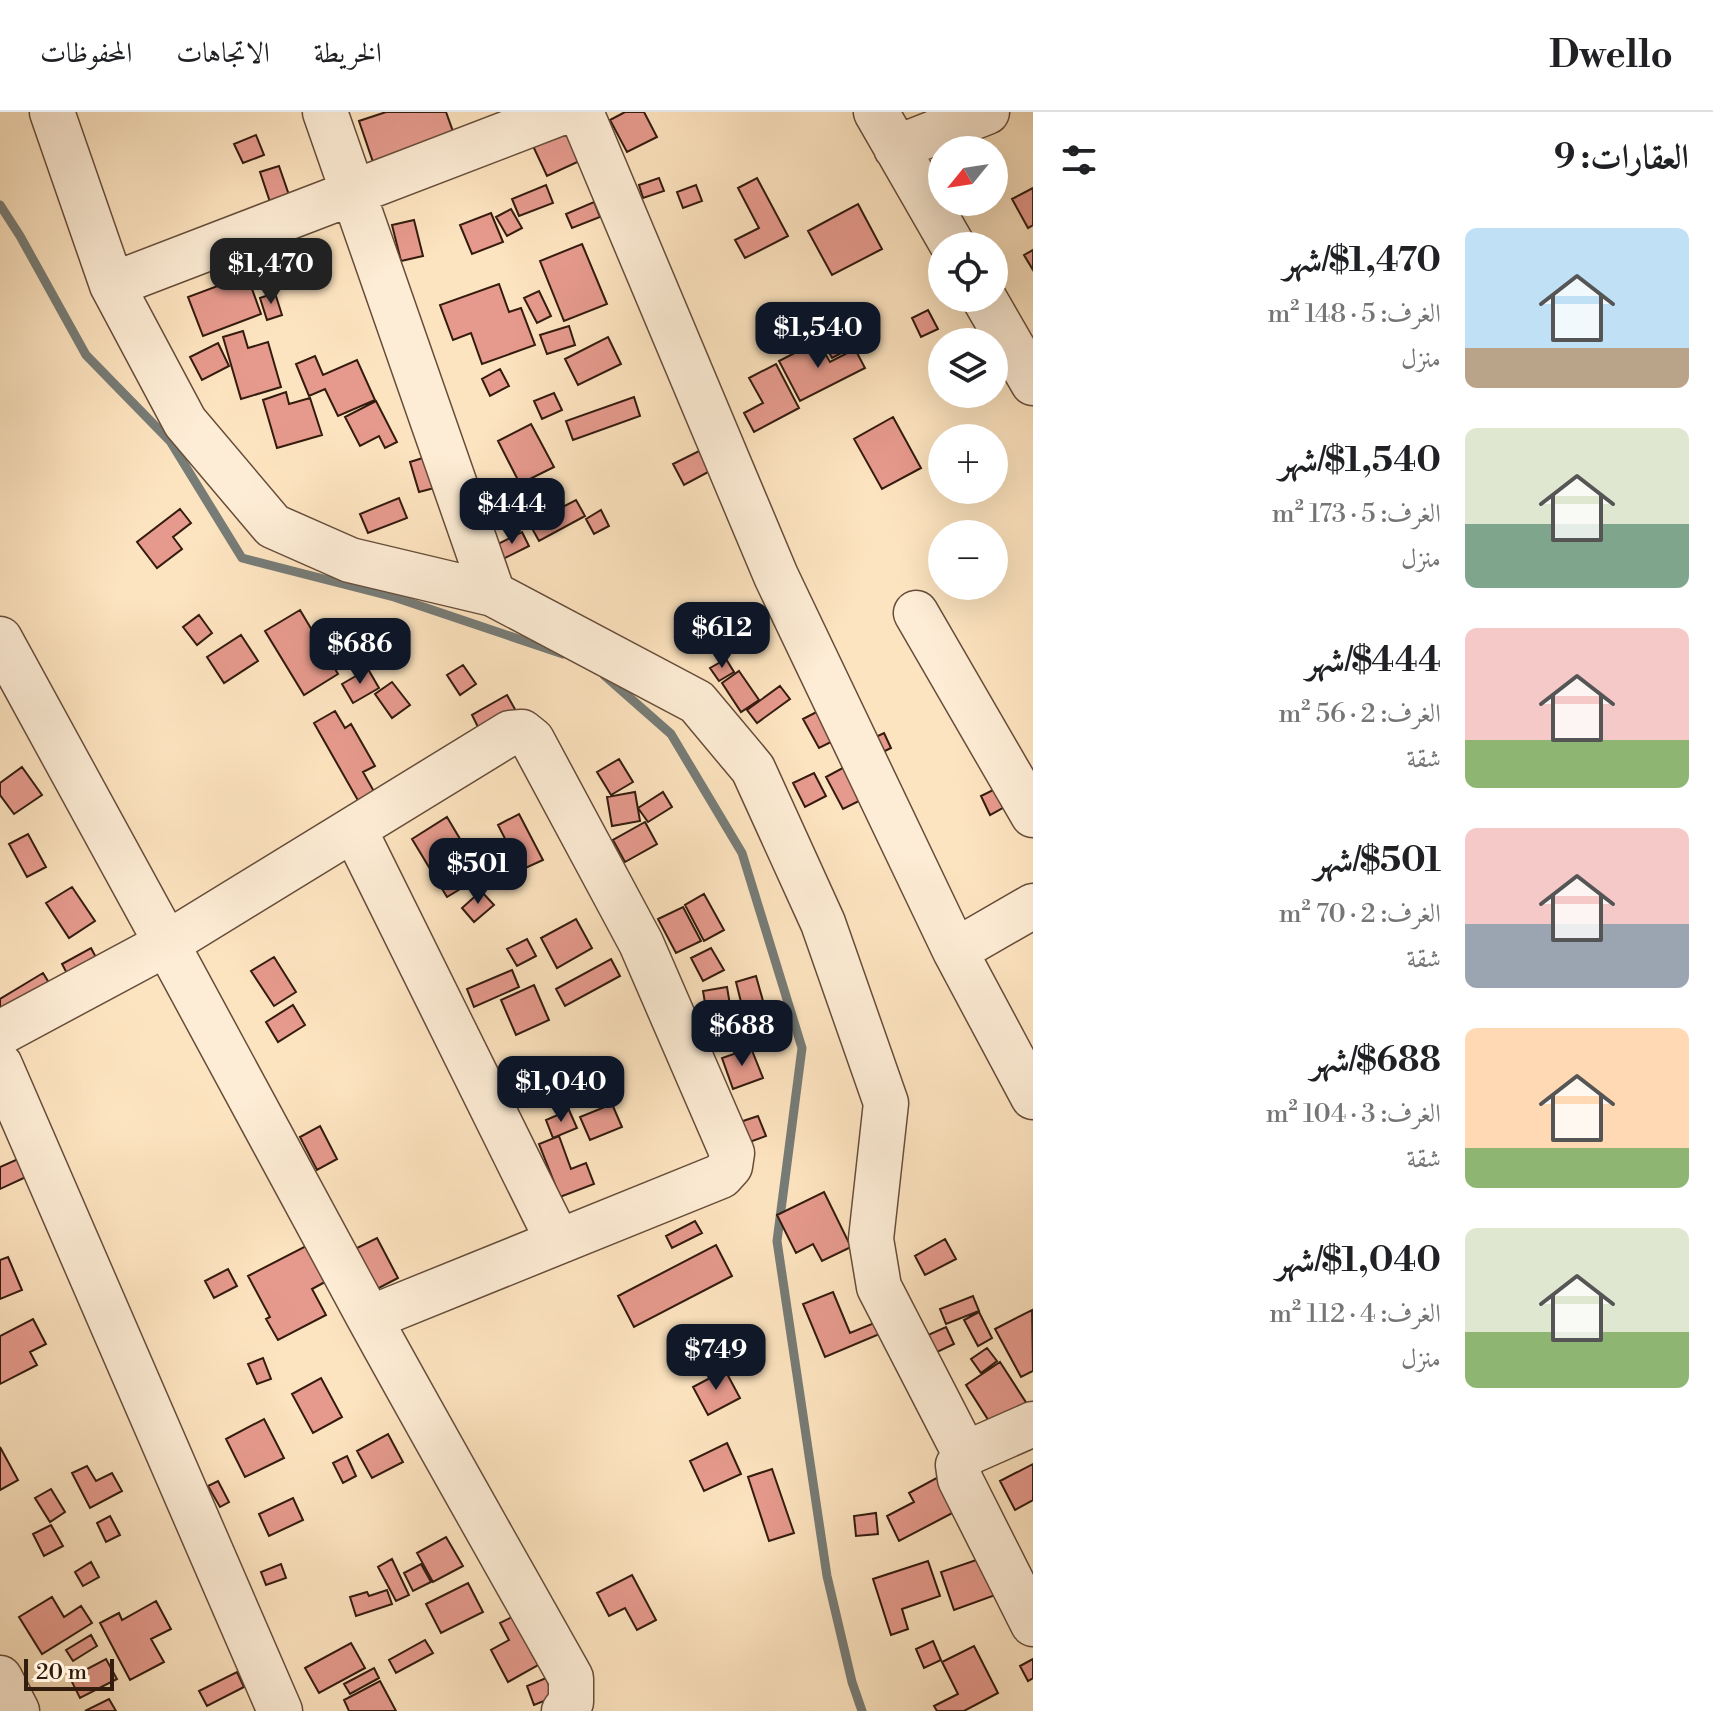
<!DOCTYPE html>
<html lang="ar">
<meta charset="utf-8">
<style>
:root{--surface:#fff;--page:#f6f6f6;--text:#202124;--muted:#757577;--line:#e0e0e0;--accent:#111827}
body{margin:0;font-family:"Libre Bodoni",Amiri,serif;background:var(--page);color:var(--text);direction:rtl;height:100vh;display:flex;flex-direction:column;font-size:30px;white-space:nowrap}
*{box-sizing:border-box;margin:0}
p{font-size:26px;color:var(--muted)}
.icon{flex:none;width:44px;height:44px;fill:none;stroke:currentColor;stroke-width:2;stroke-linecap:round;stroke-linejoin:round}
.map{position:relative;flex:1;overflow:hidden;direction:ltr}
.side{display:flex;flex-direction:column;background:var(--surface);width:680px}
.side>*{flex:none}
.needle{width:52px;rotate:240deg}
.fabs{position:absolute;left:928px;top:24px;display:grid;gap:16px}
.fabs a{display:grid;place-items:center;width:80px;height:80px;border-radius:50%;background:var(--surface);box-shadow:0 8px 32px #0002;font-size:40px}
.scale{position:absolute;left:24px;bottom:20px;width:90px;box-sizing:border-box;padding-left:8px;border:4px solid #331b0e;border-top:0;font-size:22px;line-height:28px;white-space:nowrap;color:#331b0e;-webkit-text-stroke:6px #feedd6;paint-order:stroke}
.price{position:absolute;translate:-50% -68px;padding:0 18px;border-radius:16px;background:var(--accent);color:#fff;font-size:26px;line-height:52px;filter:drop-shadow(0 2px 4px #0008)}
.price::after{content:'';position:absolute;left:50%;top:48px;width:24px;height:18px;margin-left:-12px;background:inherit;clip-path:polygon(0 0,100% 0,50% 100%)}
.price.on{background:#222;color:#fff}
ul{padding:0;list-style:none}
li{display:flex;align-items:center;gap:24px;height:200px;padding:0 24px}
li span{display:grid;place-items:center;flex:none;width:224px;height:160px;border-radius:12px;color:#555}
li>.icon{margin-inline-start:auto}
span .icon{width:96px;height:96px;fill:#fffc;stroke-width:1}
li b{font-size:34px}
h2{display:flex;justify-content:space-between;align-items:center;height:96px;padding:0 24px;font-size:34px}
header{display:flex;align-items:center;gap:48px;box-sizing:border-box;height:112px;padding:0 40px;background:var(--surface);border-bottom:2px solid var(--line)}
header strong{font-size:38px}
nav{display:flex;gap:44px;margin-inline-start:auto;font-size:28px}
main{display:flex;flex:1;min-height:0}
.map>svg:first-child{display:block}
</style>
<header>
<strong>Dwello</strong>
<nav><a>الخريطة</a><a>الاتجاهات</a><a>المحفوظات</a></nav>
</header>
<main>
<section class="side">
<h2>العقارات: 9<svg class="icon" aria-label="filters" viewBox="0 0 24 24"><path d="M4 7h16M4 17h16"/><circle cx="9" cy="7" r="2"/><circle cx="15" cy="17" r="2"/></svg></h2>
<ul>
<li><span style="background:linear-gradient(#bfe0f5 75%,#b9a48a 0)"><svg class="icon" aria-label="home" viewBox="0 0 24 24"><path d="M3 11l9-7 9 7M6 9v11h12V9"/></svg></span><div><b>$1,470/شهر</b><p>الغرف: 5 · 148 m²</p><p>منزل</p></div></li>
<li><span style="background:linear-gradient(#dfe7d0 60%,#7fa58c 0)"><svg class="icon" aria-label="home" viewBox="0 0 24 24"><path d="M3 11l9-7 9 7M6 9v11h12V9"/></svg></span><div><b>$1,540/شهر</b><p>الغرف: 5 · 173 m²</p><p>منزل</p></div></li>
<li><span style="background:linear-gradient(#f6c9c9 70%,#8fb573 0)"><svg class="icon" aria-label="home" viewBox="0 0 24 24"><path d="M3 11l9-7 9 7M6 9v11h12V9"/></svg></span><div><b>$444/شهر</b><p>الغرف: 2 · 56 m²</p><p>شقة</p></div></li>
<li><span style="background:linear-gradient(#f6c9c9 60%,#9aa5b1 0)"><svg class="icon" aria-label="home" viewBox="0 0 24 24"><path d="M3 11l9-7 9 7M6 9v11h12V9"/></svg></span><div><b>$501/شهر</b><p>الغرف: 2 · 70 m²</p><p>شقة</p></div></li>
<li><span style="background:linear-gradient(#ffd9b3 75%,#8fb573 0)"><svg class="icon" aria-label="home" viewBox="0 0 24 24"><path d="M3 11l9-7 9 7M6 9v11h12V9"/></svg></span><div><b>$688/شهر</b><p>الغرف: 3 · 104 m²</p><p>شقة</p></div></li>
<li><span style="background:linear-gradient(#dfe7d0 65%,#8fb573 0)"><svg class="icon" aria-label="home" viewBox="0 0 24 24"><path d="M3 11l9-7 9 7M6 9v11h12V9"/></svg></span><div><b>$1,040/شهر</b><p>الغرف: 4 · 112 m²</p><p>منزل</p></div></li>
</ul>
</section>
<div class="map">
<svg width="1033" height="1599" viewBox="0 0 1033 1599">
<rect width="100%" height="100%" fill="#fde4c0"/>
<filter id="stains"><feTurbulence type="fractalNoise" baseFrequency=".0025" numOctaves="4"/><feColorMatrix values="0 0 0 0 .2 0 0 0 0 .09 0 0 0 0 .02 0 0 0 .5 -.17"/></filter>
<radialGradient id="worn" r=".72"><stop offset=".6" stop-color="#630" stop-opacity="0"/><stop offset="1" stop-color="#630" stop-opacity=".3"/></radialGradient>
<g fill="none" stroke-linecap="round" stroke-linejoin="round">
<!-- stream -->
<path stroke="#777c77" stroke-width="9" d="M0,93L20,124L86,243L170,329L242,446L394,485L563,542
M604,563L671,622L742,741L802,936L777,1129L827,1464L852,1570L862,1599"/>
</g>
<!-- building -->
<path fill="#e69a8d" stroke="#331b0e" stroke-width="2" d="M386,0H446L455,25L374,53L359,9Z
M625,0H644L657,25L627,40L610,8Z
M570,17L584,47L547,64L533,34Z
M256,23L264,43L243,51L234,32Z
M279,54L290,86L271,93L260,60Z
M659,66L664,79L643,86L639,73Z
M757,66L788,124L745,146L735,128L759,116L738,76Z
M546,73L553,91L519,104L512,87Z
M696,73L702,89L683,96L677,80Z
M1033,76V113L1028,116L1012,87Z
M594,90L600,105L572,116L566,102Z
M858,92L882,137L832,163L808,119Z
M511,97L522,116L507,124L496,105Z
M491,101L503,130L472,142L460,113Z
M414,108L423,144L401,149L392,113Z
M582,132L607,192L564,209L540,149Z
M1033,138V158L1024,143Z
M247,163L261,202L203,224L188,185Z
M499,172L509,200L521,196L535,233L482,252L471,221L453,228L440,193Z
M539,179L551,204L537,211L524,186Z
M275,181L282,203L267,208L260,186Z
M928,198L938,217L921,225L912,206Z
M569,214L575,233L547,242L540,223Z
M844,218L853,235L832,246L823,229Z
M243,219L248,236L268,230L281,275L241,287L223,225Z
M608,225L621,252L578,273L565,247Z
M818,229L830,250L855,237L865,256L800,289L779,249Z
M218,231L229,254L202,268L190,245Z
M315,244L323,263L357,248L375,288L338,304L325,277L309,284L296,252Z
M776,252L799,296L754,320L744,301L763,291L749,266Z
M500,257L509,274L490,284L482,267Z
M286,280L289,292L310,286L322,323L277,336L263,288Z
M554,281L562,298L542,307L534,289Z
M634,285L640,304L573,328L566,309Z
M376,289L397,330L385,336L379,324L360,334L345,305Z
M893,305L921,356L882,377L854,327Z
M531,312L554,355L520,372L498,329Z
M699,339L710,359L684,373L673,352Z
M429,344L438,375L419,380L410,350Z
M535,372L541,388L511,399L505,383Z
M399,386L407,406L368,421L360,402Z
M576,388L585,404L539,429L523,400L542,389L549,402Z
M180,397L191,411L173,425L182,437L157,456L137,430Z
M601,398L609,414L594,422L586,407Z
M522,420L529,434L503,447L496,433Z
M300,498L338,562L304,583L265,519Z
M199,503L212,521L197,533L183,515Z
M241,523L258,549L224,571L207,545Z
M726,547L734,560L719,569L710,556Z
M463,553L476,572L460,583L447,563Z
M368,557L379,576L353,591L342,572Z
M739,559L759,588L741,600L722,571Z
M392,570L410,593L392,606L375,582Z
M780,574L790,587L757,611L747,598Z
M507,583L516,599L480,619L472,603Z
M826,595L841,625L819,636L803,607Z
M335,599L345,616L351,612L375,654L363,660L376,683L360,692L314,611Z
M884,621L891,636L873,645L865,630Z
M619,647L633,670L611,683L597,660Z
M850,652L867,685L843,697L826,665Z
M22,655L42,683L14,702L0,683V671Z
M814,661L826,684L805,695L793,671Z
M999,675L1008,693L990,703L981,684Z
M635,680L640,709L612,714L607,685Z
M663,680L672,695L648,710L638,696Z
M519,702L543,748L521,758L498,713Z
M447,705L482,764L447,785L412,727Z
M645,710L657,732L625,750L613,728Z
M28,722L46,755L27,765L9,732Z
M72,775L95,809L69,826L46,791Z
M481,779L494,793L474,810L462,796Z
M704,782L724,818L704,829L685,793Z
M683,795L701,829L676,841L658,807Z
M576,807L592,836L557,856L541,826Z
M527,827L536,844L517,854L507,837Z
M91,836L100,853L71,869L62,852Z
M711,836L724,858L703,869L691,846Z
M274,845L296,880L274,894L251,859Z
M611,847L620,864L565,894L556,877Z
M512,858L519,875L474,895L467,877Z
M43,861L54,879L0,911V887Z
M756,864L763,889L742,894L736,870Z
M534,873L549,908L516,923L501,888Z
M727,875L730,893L706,897L703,879Z
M293,893L305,913L278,930L266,910Z
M751,936L763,966L733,977L722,946Z
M612,992L622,1015L590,1028L580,1005Z
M569,998L577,1016L553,1026L546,1008Z
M758,1004L766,1024L747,1031L740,1010Z
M320,1014L337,1047L317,1058L300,1025Z
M559,1024L571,1057L586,1051L594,1072L560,1085L539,1032Z
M18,1047L26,1065L0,1077V1055Z
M824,1080L851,1135L822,1149L813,1132L796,1141L777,1103Z
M695,1109L702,1121L672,1136L666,1124Z
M377,1126L398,1166L375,1178L353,1138Z
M945,1127L956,1147L925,1163L915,1144Z
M716,1133L732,1164L634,1215L618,1184Z
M306,1134L325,1170L312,1177L326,1203L278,1228L266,1207L270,1205L248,1164Z
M8,1145L22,1178L0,1187V1148Z
M228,1157L237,1174L214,1186L205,1169Z
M833,1180L850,1221L884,1207L889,1218L825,1245L803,1192Z
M973,1184L979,1199L946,1212L940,1197Z
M1032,1198L1033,1259L1021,1265L995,1217Z
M979,1200L992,1226L978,1234L964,1208Z
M33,1207L46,1232L30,1240L37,1253L0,1272V1224Z
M946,1215L954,1232L935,1241L928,1223Z
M987,1236L997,1249L981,1261L971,1247Z
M263,1246L271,1267L257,1272L248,1252Z
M1000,1250L1029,1295L994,1317L966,1273Z
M725,1258L740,1286L708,1303L693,1275Z
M321,1266L342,1305L313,1321L292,1282Z
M264,1307L284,1346L245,1365L226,1327Z
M388,1322L403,1350L372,1366L357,1339Z
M727,1331L741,1362L704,1379L690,1349Z
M0,1335L18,1368L0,1378Z
M347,1344L356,1364L343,1371L333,1351Z
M1033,1352V1388L1015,1398L1000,1369Z
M87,1354L96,1369L112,1361L122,1379L90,1396L72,1361Z
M772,1357L794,1421L769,1429L748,1365Z
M942,1363L960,1397L899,1429L887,1404L914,1390L909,1381Z
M218,1369L229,1390L220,1395L208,1374Z
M51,1377L65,1400L50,1410L35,1386Z
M293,1386L303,1408L269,1424L259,1402Z
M876,1401L878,1422L856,1424L854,1404Z
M110,1404L120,1423L106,1430L97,1411Z
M51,1413L63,1434L44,1444L33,1422Z
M446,1425L463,1454L433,1470L417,1441Z
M988,1444L1001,1481L954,1498L941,1460Z
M392,1447L409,1483L396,1489L378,1455Z
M928,1449L940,1484L902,1497L908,1517L891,1523L873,1467Z
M91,1450L99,1465L83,1474L75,1460Z
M281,1452L286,1466L266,1473L261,1460Z
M421,1452L431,1470L413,1479L404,1461Z
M632,1463L656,1508L637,1518L625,1496L609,1504L597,1481Z
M468,1471L483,1500L441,1521L426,1492Z
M387,1478L392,1492L356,1504L350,1485L367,1480L369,1484Z
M52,1485L64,1505L81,1494L92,1511L42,1542L19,1505Z
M156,1489L171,1517L151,1527L164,1550L130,1568L100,1511L119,1501L122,1508Z
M512,1505L538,1553L508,1570L491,1538L509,1528L500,1511Z
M91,1523L97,1534L73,1549L66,1538Z
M425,1528L433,1541L396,1561L389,1548Z
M933,1529L941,1548L924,1556L916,1537Z
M351,1531L365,1556L319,1581L305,1556Z
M974,1534L998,1581L964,1599H937L934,1594L958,1582L942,1550Z
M106,1547L117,1567L80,1586L70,1566Z
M1033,1547V1566L1028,1569L1020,1554Z
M374,1556L379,1566L350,1582L344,1572Z
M237,1560L244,1575L207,1594L199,1579Z
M546,1566L554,1585L534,1593L527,1574Z
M380,1569L396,1599H349L344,1588Z
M109,1587L116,1599H85Z"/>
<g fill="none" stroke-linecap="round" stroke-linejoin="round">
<!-- minor casing -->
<g stroke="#664d3a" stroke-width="47">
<path id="minor" d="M52,0L112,173L185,310L273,414L350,448L493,482L697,590L753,657L823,811L886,991L871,1127L879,1175L965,1342
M325,0L493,482
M581,0L776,464L955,839L1033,985
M876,0L953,134
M896,36L987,0
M112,173L563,0
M984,186L1033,271
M916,501L1033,703
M0,527C124,751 245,977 367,1202C434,1324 503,1445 571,1566V1590L564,1599
M354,717L558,1129
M955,839L1033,794
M0,921L166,832L510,621L522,620L532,628L641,831L732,1041L730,1054L721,1064L370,1206
M0,953L280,1599
M1033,1312L965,1342L958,1353L960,1367L1033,1512
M0,1566L17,1599"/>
</g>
<!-- minor -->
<use href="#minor" stroke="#feedd6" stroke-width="44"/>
</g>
<rect width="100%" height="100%" filter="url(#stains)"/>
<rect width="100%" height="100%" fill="url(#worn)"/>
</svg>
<div class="fabs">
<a><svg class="needle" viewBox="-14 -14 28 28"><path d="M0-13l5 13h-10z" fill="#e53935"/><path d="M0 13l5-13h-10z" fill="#757577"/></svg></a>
<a><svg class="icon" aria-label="locate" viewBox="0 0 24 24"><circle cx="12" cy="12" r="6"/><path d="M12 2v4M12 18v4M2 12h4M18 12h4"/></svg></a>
<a><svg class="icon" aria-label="layers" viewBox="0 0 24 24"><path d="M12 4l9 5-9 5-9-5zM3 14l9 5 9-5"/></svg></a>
<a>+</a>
<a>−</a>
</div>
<div class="scale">20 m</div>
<b class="price on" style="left:271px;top:194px">$1,470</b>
<b class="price" style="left:818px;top:258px">$1,540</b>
<b class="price" style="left:512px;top:434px">$444</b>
<b class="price" style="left:722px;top:558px">$612</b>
<b class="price" style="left:360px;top:574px">$686</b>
<b class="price" style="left:478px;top:794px">$501</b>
<b class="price" style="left:742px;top:956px">$688</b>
<b class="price" style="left:561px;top:1012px">$1,040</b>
<b class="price" style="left:716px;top:1280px">$749</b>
</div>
</main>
